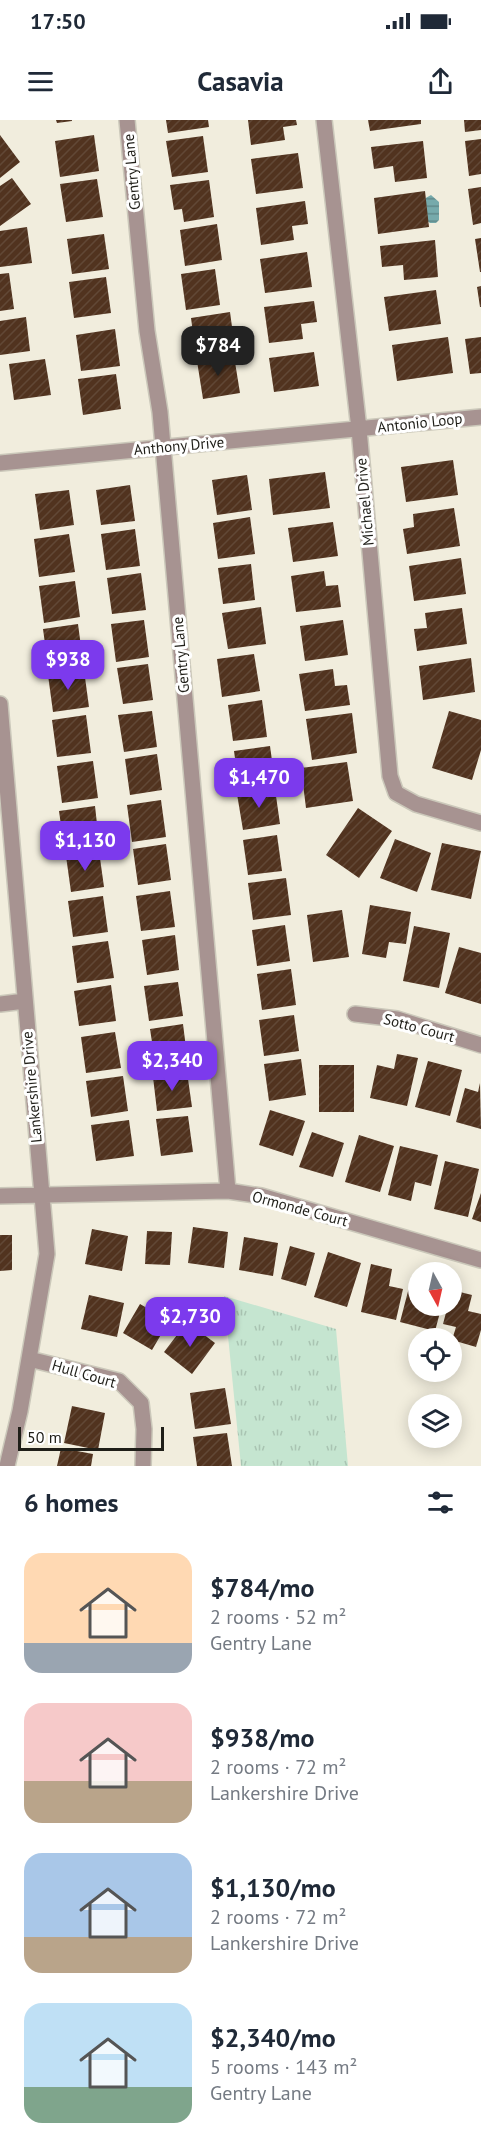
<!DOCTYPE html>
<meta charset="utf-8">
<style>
:root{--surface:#fff;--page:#f6f6f7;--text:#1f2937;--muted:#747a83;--accent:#7c3aed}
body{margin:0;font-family:"PT Sans",sans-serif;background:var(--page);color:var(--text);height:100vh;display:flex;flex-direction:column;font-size:22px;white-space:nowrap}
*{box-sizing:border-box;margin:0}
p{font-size:20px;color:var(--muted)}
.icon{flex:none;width:33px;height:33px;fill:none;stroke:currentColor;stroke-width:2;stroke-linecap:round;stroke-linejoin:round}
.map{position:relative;height:1346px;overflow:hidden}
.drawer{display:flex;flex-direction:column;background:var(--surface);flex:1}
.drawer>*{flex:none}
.needle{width:39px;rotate:172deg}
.buttons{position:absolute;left:408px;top:1142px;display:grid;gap:12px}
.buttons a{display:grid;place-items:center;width:54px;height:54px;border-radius:50%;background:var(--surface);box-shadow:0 3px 15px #0003;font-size:30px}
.scale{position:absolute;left:18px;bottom:15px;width:146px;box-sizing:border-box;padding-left:6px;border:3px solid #1f1e18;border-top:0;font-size:16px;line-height:21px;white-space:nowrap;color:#1f1e18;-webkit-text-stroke:4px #fff;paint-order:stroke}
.price{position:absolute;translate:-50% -51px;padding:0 14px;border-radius:12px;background:var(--accent);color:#fff;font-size:20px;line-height:39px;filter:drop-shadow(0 2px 3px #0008)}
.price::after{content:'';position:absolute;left:50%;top:36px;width:18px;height:14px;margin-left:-9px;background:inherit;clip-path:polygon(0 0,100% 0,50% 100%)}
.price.active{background:#222;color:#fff}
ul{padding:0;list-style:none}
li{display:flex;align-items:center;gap:18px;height:150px;padding:0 24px}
li span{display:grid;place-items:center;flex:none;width:168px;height:120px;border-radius:18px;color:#555}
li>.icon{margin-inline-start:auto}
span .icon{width:72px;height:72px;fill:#fffc;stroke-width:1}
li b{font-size:26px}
h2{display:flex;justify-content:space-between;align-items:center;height:72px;padding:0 24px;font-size:26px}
.status{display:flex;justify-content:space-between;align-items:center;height:42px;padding:0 30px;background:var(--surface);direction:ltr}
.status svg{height:16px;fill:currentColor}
header{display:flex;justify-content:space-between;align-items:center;height:78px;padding:0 24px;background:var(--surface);font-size:27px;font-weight:600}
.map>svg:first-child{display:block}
</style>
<div class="status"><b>17:50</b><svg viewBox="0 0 49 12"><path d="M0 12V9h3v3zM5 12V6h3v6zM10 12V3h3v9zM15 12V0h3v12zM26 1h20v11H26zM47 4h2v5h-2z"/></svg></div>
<header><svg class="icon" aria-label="menu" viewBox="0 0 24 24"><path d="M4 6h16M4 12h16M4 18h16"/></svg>Casavia<svg class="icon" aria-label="share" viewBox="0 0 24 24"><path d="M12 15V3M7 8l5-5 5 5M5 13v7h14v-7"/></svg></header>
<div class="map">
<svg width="481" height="1346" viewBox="0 0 481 1346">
<defs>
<pattern id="grass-tufts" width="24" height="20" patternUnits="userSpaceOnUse" patternTransform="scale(1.5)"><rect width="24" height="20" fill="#c5e5d0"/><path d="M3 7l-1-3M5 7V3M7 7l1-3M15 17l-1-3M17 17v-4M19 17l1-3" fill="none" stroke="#a9c4b2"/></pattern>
<pattern id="water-rules" width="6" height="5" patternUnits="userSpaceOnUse" patternTransform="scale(1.5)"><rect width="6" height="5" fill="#76aaab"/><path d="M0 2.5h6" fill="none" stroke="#608a8a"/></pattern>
<pattern id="building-hatch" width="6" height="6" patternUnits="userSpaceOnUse" patternTransform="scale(1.5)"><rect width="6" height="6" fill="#51331f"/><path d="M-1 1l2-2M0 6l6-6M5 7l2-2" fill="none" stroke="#614836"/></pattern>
</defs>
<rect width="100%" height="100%" fill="#f1eddd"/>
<!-- grass -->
<path fill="url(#grass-tufts)" d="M224,1176L336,1209L348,1346H241Z"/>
<!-- water -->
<path fill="url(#water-rules)" d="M431,75L439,82V100L436,103H430L426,100L424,79Z"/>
<!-- building -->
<path fill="url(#building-hatch)" d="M56,0H72V1L57,3Z
M166,0H208L209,7L168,13Z
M248,0H296L297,5L283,7L285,20L251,25Z
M368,0H421V4L370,11Z
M464,0H481V10L465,12Z
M0,15L20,42L0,58Z
M94,15L99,51L60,57L55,21Z
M203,16L208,52L172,57L166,21Z
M481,19V54L469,56L465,21Z
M423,21L427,58L395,62L393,46L374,49L371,27Z
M298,33L303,68L256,74L251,39Z
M12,58L31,84L0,106V66Z
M97,59L103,97L66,102L60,64Z
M209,60L214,97L184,102L182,89L174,90L170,65Z
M481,67V103L473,105L468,69Z
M425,71L429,107L378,114L374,78Z
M305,81L308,104L292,106L294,120L261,125L256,88Z
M217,104L222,140L185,146L180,110Z
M27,107L32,143L0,147V111Z
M104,114L109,149L72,154L67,119Z
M481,118V152H480L475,119Z
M435,120L438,157L404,160L403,145L382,147L380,126Z
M307,132L312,167L265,173L260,139Z
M215,149L220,185L186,190L181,154Z
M9,153L14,189L0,191V154Z
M106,157L111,193L74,198L69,162Z
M481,166V187H480L477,167Z
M436,170L441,204L389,211L384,177Z
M314,181L317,202L301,204L303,219L269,223L264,187Z
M230,192L235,229L196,234L191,198Z
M26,197L30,231L0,235V201Z
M115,209L120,246L81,251L76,215Z
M448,217L453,253L397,261L392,225Z
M481,217V253L470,254L465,219Z
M314,232L319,266L274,272L269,238Z
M234,236L240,273L203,279L197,241Z
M45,239L51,275L14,280L9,244Z
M116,254L121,289L83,295L78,259Z
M453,340L458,375L406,382L401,347Z
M325,352L330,388L273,395L269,359Z
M247,355L252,390L217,395L212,360Z
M130,365L135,401L101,405L96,370Z
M69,370L74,405L40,410L35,374Z
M454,388L460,426L407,434L403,409L414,407L413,394Z
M250,397L255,434L218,439L213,403Z
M333,402L338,436L293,442L288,408Z
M135,409L140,446L106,450L101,414Z
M69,414L75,452L39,457L34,419Z
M461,438L466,474L414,481L409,446Z
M251,444L255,480L223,484L218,448Z
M324,451L326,466L338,465L341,487L296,492L291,456Z
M141,453L146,490L112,494L107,458Z
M75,461L80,497L44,503L39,466Z
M261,487L266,524L228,529L222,493Z
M462,488L467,524L417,531L414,509L427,508L425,493Z
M144,500L149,537L116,542L111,504Z
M343,500L348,535L305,541L300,506Z
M78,504L83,542L48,546L43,509Z
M254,534L260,571L222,577L217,539Z
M471,538L475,572L423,580L419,546Z
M148,544L153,580L123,584L117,548Z
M333,549L335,566L347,565L350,585L305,591L299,554Z
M84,550L89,587L53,592L48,555Z
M262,580L267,617L233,621L228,585Z
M152,591L157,627L124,632L118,595Z
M449,591L481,600V630L472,660L432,648Z
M352,593L357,633L312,640L306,599Z
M86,595L91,633L57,637L52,600Z
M270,626L275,662L239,667L234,631Z
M157,634L162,670L130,675L125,639Z
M93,641L98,678L62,683L57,646Z
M347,642L353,681L306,688L301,648Z
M275,669L280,704L243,710L237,674Z
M161,680L166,717L132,722L127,685Z
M95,686L99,722L64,727L59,691Z
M358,688L392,711L359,758L326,735Z
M277,715L282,751L248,755L243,720Z
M395,719L431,733L417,772L380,758Z
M442,723L481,731L471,779L431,770Z
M166,724L171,760L138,765L133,729Z
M99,731L104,767L71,772L66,736Z
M286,758L291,795L253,800L248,763Z
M170,771L175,807L141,811L136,776Z
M103,776L108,812L73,817L68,781Z
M370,785L411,792L406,824L389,822L386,838L362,834Z
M342,790L349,837L313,842L307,795Z
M285,805L290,841L257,846L252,810Z
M414,806L450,813L439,868L403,861Z
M175,815L179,850L147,855L142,820Z
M108,821L114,858L77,863L72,826Z
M459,827L481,833V884L445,873Z
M291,849L296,885L262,890L257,854Z
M178,862L183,896L149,901L144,866Z
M111,865L116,901L79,906L74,871Z
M294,895L299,931L264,936L259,900Z
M183,904L188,944L156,948L150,909Z
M115,912L121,948L86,953L81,917Z
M397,934L418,938L407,986L370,978L377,945L394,949Z
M301,939L306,975L269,981L264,944Z
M428,941L462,950L450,996L415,987Z
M319,945H354V992H319Z
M187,952L192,987L157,991L153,957Z
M123,956L128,991L91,997L86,961Z
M480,963L481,1009L456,1002L465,968L478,972Z
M270,990L305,1001L293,1036L259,1025Z
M188,996L193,1032L161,1036L156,999Z
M129,1000L134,1036L96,1041L91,1005Z
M312,1012L344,1023L333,1057L299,1047Z
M359,1015L394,1026L380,1072L345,1062Z
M400,1026L438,1035L431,1066L415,1062L411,1081L388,1075Z
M445,1041L479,1049L468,1097L434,1089Z
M481,1073V1102L472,1099Z
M193,1107L228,1112L224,1148L188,1143Z
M92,1109L128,1116L122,1151L85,1144Z
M147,1111L172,1112L170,1145L145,1144Z
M0,1115H12V1150L0,1151Z
M244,1117L278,1123L273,1156L239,1150Z
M290,1126L315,1133L306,1166L281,1159Z
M328,1132L361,1143L347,1187L314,1177Z
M371,1144L392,1149L389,1166L403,1169L396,1200L361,1192Z
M412,1156L418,1158V1185H442L435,1211L400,1202Z
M452,1170L472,1175L468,1191L481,1194V1210L476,1227L452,1220L456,1207L443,1204L448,1185H452Z
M89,1175L124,1183L117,1217L81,1209Z
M140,1184L169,1201L152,1230L123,1213Z
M187,1202L215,1223L192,1254L164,1232Z
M225,1268L231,1304L195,1309L190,1273Z
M72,1286L105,1293L98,1330L64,1323Z
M227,1313L232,1346H197L193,1317Z
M61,1328L93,1334L91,1346H57Z"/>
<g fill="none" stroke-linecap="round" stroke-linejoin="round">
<!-- minor casing -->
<g stroke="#cbc8ba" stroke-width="18">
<path id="minor" d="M127,0L147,211L160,292L228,1071
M324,0L359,309L390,656L396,673L416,684L481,703
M0,343L481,297
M0,584L47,1134L20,1291L7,1346
M0,884L25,881
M355,894L397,899L481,925
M0,1076L228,1071L261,1076L481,1140
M29,1239L119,1261L141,1283L144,1309L143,1346"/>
</g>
<!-- minor -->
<use href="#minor" stroke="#a79391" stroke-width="15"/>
</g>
<g text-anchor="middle" stroke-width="6" stroke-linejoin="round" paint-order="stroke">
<!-- street labels -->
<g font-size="15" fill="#1f1e18" stroke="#fff">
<text transform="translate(132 52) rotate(-95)" y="5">Gentry Lane</text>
<text transform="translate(420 303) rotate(-6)" y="5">Antonio Loop</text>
<text transform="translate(179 326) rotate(-5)" y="5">Anthony Drive</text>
<text transform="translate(365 382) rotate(-95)" y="5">Michael Drive</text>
<text transform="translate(181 535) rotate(-95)" y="5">Gentry Lane</text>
<text transform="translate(419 908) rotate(15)" y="5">Sotto Court</text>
<text transform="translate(32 967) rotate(-95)" y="5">Lankershire Drive</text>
<text transform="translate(300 1089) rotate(15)" y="5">Ormonde Court</text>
<text transform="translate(84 1254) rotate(16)" y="5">Hull Court</text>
</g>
</g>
</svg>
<div class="buttons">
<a><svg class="needle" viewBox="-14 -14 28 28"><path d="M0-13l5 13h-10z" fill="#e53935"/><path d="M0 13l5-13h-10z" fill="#747a83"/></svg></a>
<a><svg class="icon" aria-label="locate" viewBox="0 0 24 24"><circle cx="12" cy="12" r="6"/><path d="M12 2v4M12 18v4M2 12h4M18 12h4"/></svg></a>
<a><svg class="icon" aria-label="layers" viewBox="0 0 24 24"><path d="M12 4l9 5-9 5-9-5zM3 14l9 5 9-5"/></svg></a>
</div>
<div class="scale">50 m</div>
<b class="price active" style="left:218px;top:257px">$784</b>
<b class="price" style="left:68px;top:571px">$938</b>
<b class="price" style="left:259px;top:689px">$1,470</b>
<b class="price" style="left:85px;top:752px">$1,130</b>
<b class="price" style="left:172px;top:972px">$2,340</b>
<b class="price" style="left:190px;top:1228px">$2,730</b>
</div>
<section class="drawer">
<h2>6 homes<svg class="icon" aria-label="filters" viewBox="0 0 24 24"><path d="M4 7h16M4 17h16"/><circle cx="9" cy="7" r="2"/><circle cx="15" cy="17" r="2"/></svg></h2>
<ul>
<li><span style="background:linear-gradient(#ffd9b3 75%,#9aa5b1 0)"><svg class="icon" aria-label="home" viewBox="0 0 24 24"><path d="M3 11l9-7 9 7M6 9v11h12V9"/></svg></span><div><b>$784/mo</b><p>2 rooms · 52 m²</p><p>Gentry Lane</p></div></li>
<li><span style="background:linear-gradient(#f6c9c9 65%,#b9a48a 0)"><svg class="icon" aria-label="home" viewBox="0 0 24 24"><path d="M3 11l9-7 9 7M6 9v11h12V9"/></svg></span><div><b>$938/mo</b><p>2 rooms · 72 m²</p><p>Lankershire Drive</p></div></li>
<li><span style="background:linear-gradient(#a9c7e8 70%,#b9a48a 0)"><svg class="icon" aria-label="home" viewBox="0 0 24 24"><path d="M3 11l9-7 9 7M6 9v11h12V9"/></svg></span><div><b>$1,130/mo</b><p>2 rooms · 72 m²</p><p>Lankershire Drive</p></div></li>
<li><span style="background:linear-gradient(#bfe0f5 70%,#7fa58c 0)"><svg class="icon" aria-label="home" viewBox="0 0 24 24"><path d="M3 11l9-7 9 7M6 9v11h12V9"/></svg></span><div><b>$2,340/mo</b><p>5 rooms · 143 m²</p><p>Gentry Lane</p></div></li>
</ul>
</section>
